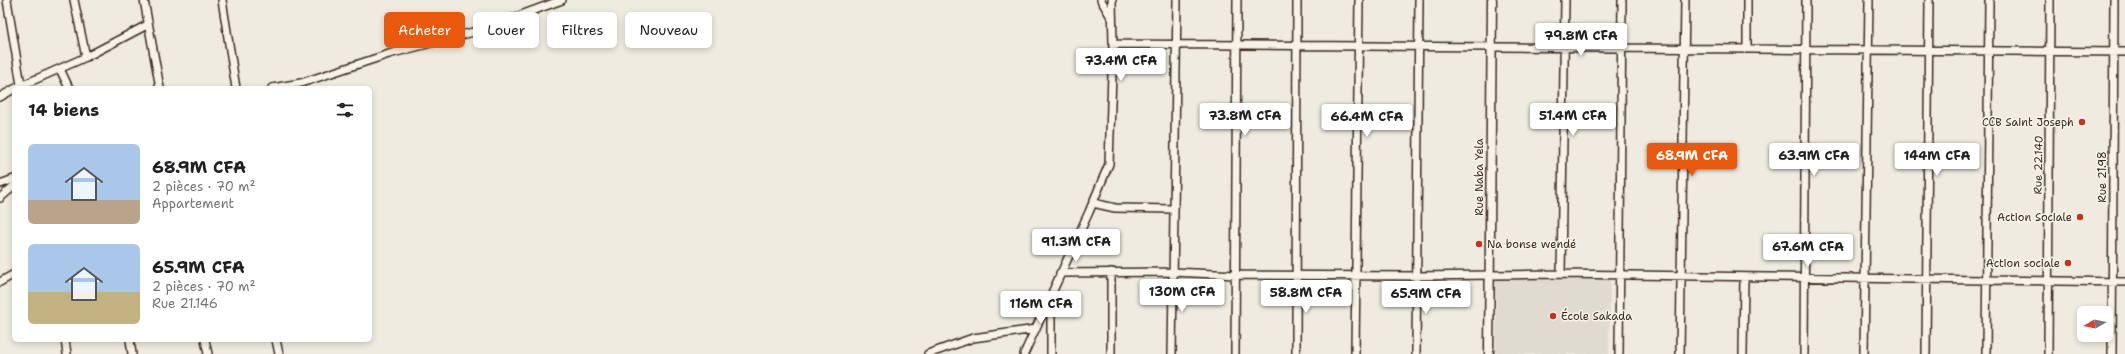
<!DOCTYPE html>
<html lang="fr">
<meta charset="utf-8">
<style>
:root{--surface:#fff;--page:#f2f2f2;--text:#202124;--muted:#757577;--accent:#ea580c}
body{margin:0;font-family:"Shantell Sans",sans-serif;background:var(--page);color:var(--text);height:100vh;display:flex;flex-direction:column;font-size:15px;white-space:nowrap}
*{box-sizing:border-box;margin:0}
p{font-size:13px;color:var(--muted)}
.icon{flex:none;width:22px;height:22px;fill:none;stroke:currentColor;stroke-width:2;stroke-linecap:round;stroke-linejoin:round}
.map{position:relative;flex:1;overflow:hidden}
.drawer{position:absolute;left:12px;top:86px;width:360px;height:256px;display:flex;flex-direction:column;background:var(--surface);border-radius:6px;box-shadow:0 2px 6px #0003}
.drawer>*{flex:none}
.guide{position:absolute;left:384px;top:12px;width:380px;height:36px;display:flex;gap:8px}
.needle{width:26px;rotate:261deg}
.controls{position:absolute;left:2077px;top:306px;display:grid;gap:8px}
.controls a{display:grid;place-items:center;width:36px;height:36px;border-radius:6px;background:var(--surface);box-shadow:0 2px 6px #0003;font-size:20px}
.price{position:absolute;translate:-50% -34px;padding:0 9px;border-radius:4px;background:#fff;color:#222;font-size:13px;line-height:26px;filter:drop-shadow(0 1px 2px #0008)}
.price::after{content:'';position:absolute;left:50%;top:24px;width:12px;height:9px;margin-left:-6px;background:inherit;clip-path:polygon(0 0,100% 0,50% 100%)}
.price.active{background:var(--accent);color:#fff}
ul{padding:0;list-style:none}
li{display:flex;align-items:center;gap:12px;height:100px;padding:0 16px}
li span{display:grid;place-items:center;flex:none;width:112px;height:80px;border-radius:6px;color:#555}
li>.icon{margin-inline-start:auto}
span .icon{width:48px;height:48px;fill:#fffc;stroke-width:1}
li b{font-size:17px}
h2{display:flex;justify-content:space-between;align-items:center;height:48px;padding:0 16px;font-size:17px}
.chip{padding:0 14px;border-radius:6px;background:var(--surface);box-shadow:0 2px 6px #0003;font-size:14px;line-height:36px}
.chip.active{background:var(--accent);color:#fff}
.map>svg:first-child{display:block}
</style>
<div class="map">
<svg width="2125" height="354" viewBox="0 0 2125 354">
<rect width="100%" height="100%" fill="#efebe0"/>
<filter id="ink" filterUnits="userSpaceOnUse"><feTurbulence type="fractalNoise" baseFrequency=".025" numOctaves="2"/><feDisplacementMap in="SourceGraphic" scale="8" xChannelSelector="R" yChannelSelector="G"/><feConvolveMatrix kernelMatrix="1 2 1 2 8 2 1 2 1" color-interpolation-filters="sRGB"/></filter>
<g filter="url(#ink)">
<!-- built -->
<path fill="#e0dbd0" d="M1496,278L1610,279L1609,354H1496Z"/>
<g fill="none" stroke-linecap="round" stroke-linejoin="round">
<!-- minor casing -->
<g stroke="#3b2a1e" stroke-width="10">
<path id="minor" d="M7,0L21,85
M74,0L86,57
M144,0L160,88
M222,0L236,88
M1101,0L1111,17
M1747,0V49
M1113,44L2125,52
M60,69L69,88
M16,88L86,57L147,25
M272,88L301,83L389,54L477,31L562,0
M0,97L14,89
M0,184L14,179
M0,198L14,186
M1093,203L1115,208L1173,209
M1111,272V354
M1060,273L1173,272L1236,275L1416,276L1561,274L2125,282
M1561,274L1565,0
M0,282L14,274
M65,340L67,354
M130,340L132,354
M205,340L208,354
M276,340L279,354
M928,354L973,338L1036,329
M1024,354L1089,212L1109,164L1113,44L1112,0
M1051,354V300
M1172,354L1177,0
M1235,354L1237,0
M1296,354L1297,0
M1355,354L1359,0
M1416,354L1419,0
M1619,354L1622,0
M1680,354L1685,0
M1743,354L1744,277
M1804,354L1806,0
M1864,354L1869,0
M1926,354L1929,0
M1986,354L1989,0
M2048,354L2050,0
M2112,354L2114,0"/>
</g>
<!-- tertiary casing -->
<g stroke="#3b2a1e" stroke-width="11">
<path id="tertiary" d="M1489,354L1492,0"/>
</g>
<!-- minor -->
<use href="#minor" stroke="#f7f3e8" stroke-width="7"/>
<!-- tertiary -->
<use href="#tertiary" stroke="#f7f3e8" stroke-width="8"/>
</g>
</g>
<!-- markers -->
<g fill="#c8321e" stroke="#f7f3e8" stroke-width="1.5">
<circle cx="2082" cy="122" r="4"/>
<circle cx="2080" cy="217" r="4"/>
<circle cx="1479" cy="244" r="4"/>
<circle cx="2068" cy="263" r="4"/>
<circle cx="1553" cy="316" r="4"/>
</g>
<g text-anchor="middle" stroke-width="3" stroke-linejoin="round" paint-order="stroke">
<!-- poi labels -->
<g font-size="11" fill="#3b2a1e" stroke="#f7f3e8" text-anchor="end">
<text x="2074" y="126">CCB Saint Joseph</text>
<text x="2072" y="221">Action Sociale</text>
<text x="1487" y="248" text-anchor="start">Na bonse wendé</text>
<text x="2060" y="267">Action sociale</text>
<text x="1561" y="320" text-anchor="start">École Sakada</text>
</g>
<!-- street labels -->
<g font-size="11" fill="#3b2a1e" stroke="#f7f3e8">
<text transform="translate(2038 165) rotate(-89)" y="4">Rue 22.140</text>
<text transform="translate(1479 177) rotate(-90)" y="4">Rue Naba Yela</text>
<text transform="translate(2102 177) rotate(-90)" y="4">Rue 21.98</text>
</g>
</g>
</svg>
<div class="controls">
<a><svg class="needle" viewBox="-14 -14 28 28"><path d="M0-13l5 13h-10z" fill="#e53935"/><path d="M0 13l5-13h-10z" fill="#757577"/></svg></a>
</div>
<b class="price" style="left:1581px;top:57px">79.8M CFA</b>
<b class="price" style="left:1121px;top:82px">73.4M CFA</b>
<b class="price" style="left:1245px;top:137px">73.8M CFA</b>
<b class="price" style="left:1573px;top:137px">51.4M CFA</b>
<b class="price" style="left:1367px;top:138px">66.4M CFA</b>
<b class="price active" style="left:1692px;top:177px">68.9M CFA</b>
<b class="price" style="left:1814px;top:177px">63.9M CFA</b>
<b class="price" style="left:1937px;top:177px">144M CFA</b>
<b class="price" style="left:1076px;top:263px">91.3M CFA</b>
<b class="price" style="left:1808px;top:268px">67.6M CFA</b>
<b class="price" style="left:1182px;top:313px">130M CFA</b>
<b class="price" style="left:1306px;top:314px">58.8M CFA</b>
<b class="price" style="left:1426px;top:315px">65.9M CFA</b>
<b class="price" style="left:1041px;top:325px">116M CFA</b>
<div class="guide">
<a class="chip active">Acheter</a>
<a class="chip">Louer</a>
<a class="chip">Filtres</a>
<a class="chip">Nouveau</a>
</div>
<section class="drawer">
<h2>14 biens<svg class="icon" aria-label="filters" viewBox="0 0 24 24"><path d="M4 7h16M4 17h16"/><circle cx="9" cy="7" r="2"/><circle cx="15" cy="17" r="2"/></svg></h2>
<ul>
<li><span style="background:linear-gradient(#a9c7e8 70%,#b9a48a 0)"><svg class="icon" aria-label="home" viewBox="0 0 24 24"><path d="M3 11l9-7 9 7M6 9v11h12V9"/></svg></span><div><b>68.9M CFA</b><p>2 pièces · 70 m²</p><p>Appartement</p></div></li>
<li><span style="background:linear-gradient(#a9c7e8 60%,#c2b280 0)"><svg class="icon" aria-label="home" viewBox="0 0 24 24"><path d="M3 11l9-7 9 7M6 9v11h12V9"/></svg></span><div><b>65.9M CFA</b><p>2 pièces · 70 m²</p><p>Rue 21.146</p></div></li>
</ul>
</section>
</div>
